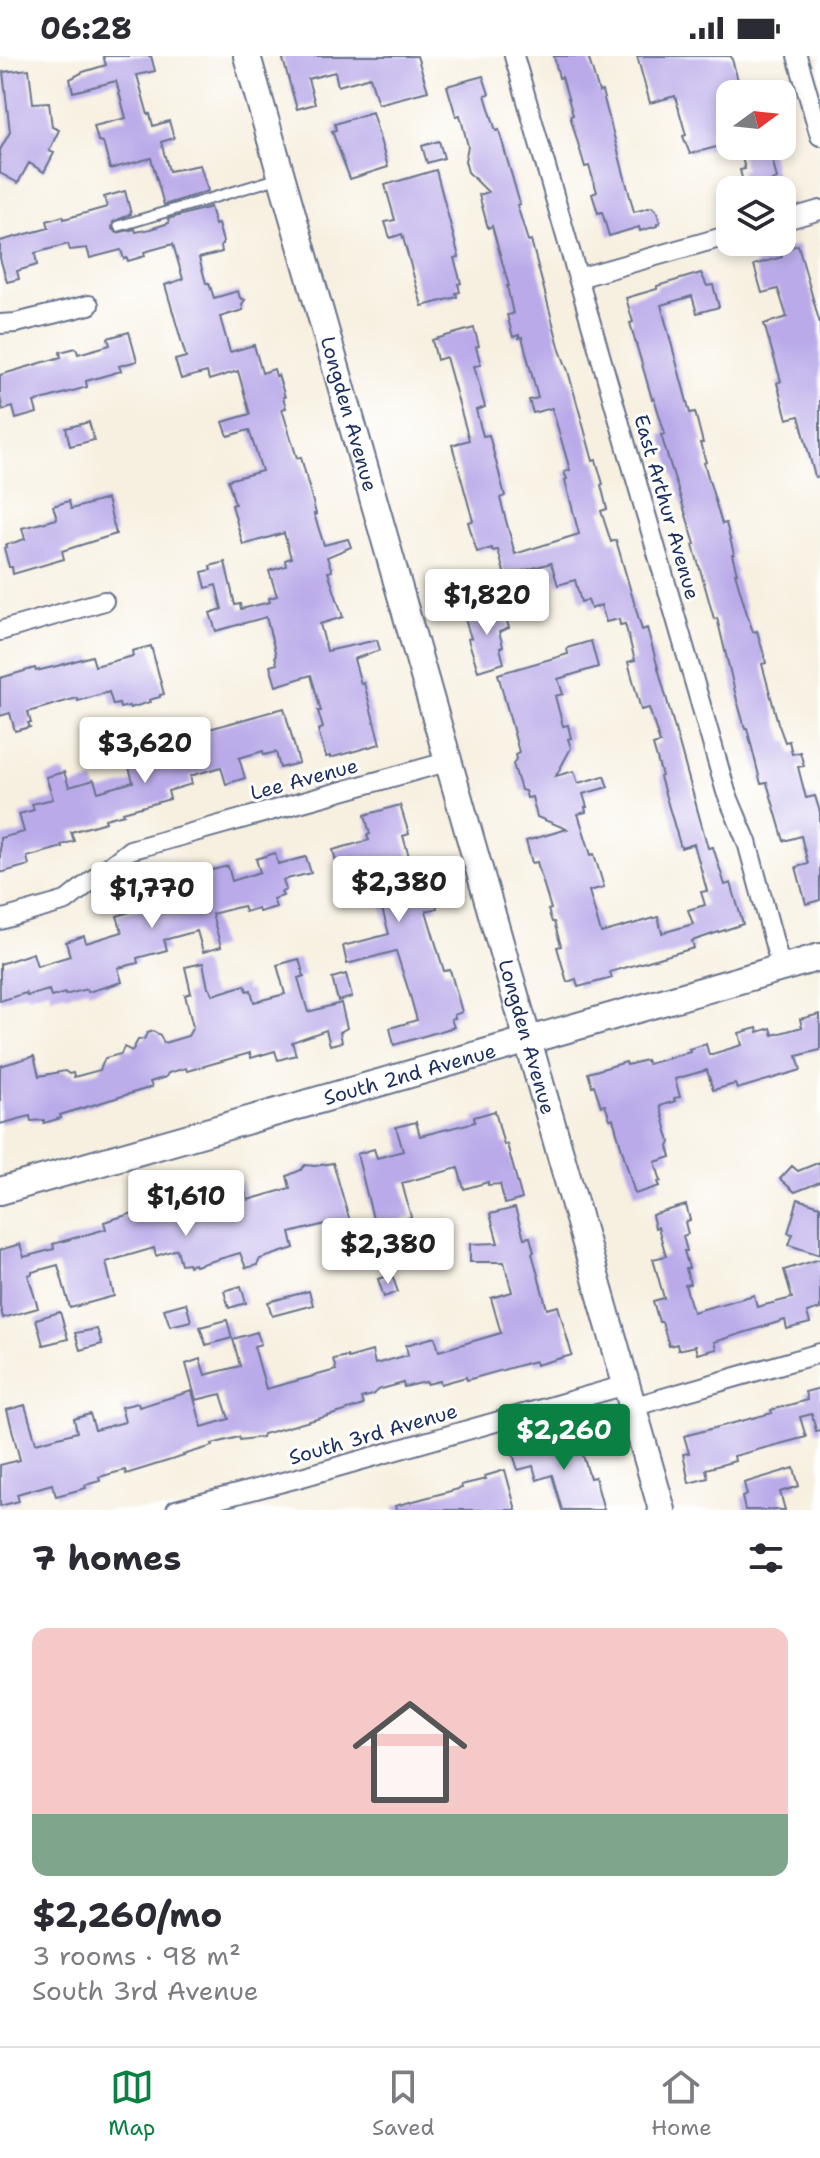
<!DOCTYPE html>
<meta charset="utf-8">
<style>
:root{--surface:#fff;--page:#f2f2f3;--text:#2b2b33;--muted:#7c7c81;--line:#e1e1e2;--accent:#0b8043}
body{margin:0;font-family:"Shantell Sans",sans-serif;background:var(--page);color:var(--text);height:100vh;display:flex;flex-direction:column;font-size:30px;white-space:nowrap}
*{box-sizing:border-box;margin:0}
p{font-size:26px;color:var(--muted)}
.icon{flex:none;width:44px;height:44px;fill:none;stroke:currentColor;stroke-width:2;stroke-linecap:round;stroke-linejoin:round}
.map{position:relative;height:1454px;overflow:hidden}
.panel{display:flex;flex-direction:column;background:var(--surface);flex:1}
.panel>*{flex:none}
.needle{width:52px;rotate:75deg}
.buttons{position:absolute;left:716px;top:24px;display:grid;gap:16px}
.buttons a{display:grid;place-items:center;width:80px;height:80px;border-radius:16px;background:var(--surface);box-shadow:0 4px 12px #0003;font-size:40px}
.price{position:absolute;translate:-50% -68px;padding:0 18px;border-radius:8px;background:#fff;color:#222;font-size:26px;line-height:52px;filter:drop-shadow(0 2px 4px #0008)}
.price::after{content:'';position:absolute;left:50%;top:48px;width:24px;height:18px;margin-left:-12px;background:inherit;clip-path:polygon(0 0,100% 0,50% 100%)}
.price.current{background:var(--accent);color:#fff}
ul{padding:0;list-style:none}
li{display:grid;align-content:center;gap:16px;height:424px;padding:0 32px}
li+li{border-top:2px solid var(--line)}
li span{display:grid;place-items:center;height:248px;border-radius:16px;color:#555}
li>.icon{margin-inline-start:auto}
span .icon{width:144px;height:144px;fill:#fffc;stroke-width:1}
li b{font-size:34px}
h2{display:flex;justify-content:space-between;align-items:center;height:96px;padding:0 32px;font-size:34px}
.status{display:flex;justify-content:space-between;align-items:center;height:56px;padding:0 40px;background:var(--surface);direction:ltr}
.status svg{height:22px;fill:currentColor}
.dock{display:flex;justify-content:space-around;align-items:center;height:112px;border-top:2px solid var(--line);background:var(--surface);font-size:22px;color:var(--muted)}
.dock a{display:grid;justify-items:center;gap:4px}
.dock .current{color:var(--accent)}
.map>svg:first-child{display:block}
</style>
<div class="status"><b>06:28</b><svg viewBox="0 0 49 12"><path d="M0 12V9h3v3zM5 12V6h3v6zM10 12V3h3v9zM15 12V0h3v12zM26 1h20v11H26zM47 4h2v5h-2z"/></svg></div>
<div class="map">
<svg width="820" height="1454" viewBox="0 0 820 1454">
<rect width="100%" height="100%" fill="#fff"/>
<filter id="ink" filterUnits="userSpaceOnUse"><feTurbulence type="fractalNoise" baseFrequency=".0125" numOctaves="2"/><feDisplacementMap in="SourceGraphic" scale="16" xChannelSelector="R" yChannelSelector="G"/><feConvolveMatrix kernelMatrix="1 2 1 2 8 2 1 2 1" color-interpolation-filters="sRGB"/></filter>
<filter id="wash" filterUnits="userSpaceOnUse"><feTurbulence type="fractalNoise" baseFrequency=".006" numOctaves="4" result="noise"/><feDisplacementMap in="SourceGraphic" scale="32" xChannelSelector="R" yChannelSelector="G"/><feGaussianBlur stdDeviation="1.8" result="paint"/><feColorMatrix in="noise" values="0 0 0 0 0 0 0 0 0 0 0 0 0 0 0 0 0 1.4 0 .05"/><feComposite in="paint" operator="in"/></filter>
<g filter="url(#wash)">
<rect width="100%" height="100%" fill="#f7f0e0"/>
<g id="blocks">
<!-- building -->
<path fill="#baaae9" d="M103,0H151L155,15L137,19L148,59L150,58L153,70L169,65L174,82L161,86L169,115L200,109L208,135L164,149L151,102L110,113L103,86L98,85L94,70L126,62L116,25L73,36L70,23L83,16L106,9Z
M282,0H417L428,35L378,48L370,21L338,30L335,16L308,23L315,48L297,53Z
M554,0H588L599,36L602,35L634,156L652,151L657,156L660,167L657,168V170L640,175L639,171L609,180L602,156L598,157L592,138L597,136L589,110L585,111L570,60L573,59L562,21L559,22Z
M637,0H731L742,38H730V71L720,74L724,89L690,98L683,80L686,79L675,40L650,47Z
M29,13L33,47L49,46L52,71L59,74L49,95L54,97L44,116L29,107L18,127L0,117V94L10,76L3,16Z
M483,20L489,38L485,39L496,75L499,74L507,103L520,148L517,149L528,185L531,184L560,294L568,315L593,405L596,404L603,428L601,429L607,453L601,455L611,486L616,484L642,574L647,572L708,792L713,791L725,829L731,827L743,868L692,885L694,892L610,916L612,922L578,931L576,923L567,926L557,891L561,890L554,866H552L548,854L551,853L537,806L532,807L526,785L567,773L537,761L532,741L527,742L525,735L521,734L513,708L516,703L515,698L519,696L498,618L568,598L567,592L591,585L598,611L558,623L563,638L555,640L563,670L568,669L571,682L568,683L571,692L556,720L574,715L578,727L604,720L608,731L583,738L587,751H585L586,756L578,758L591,799L594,798L604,831L589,835L601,877L658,861L662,877L693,868L688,854L705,849L701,836L707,835L694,788L681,792L660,721L662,720L653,689L660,687L649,652L641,654L628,606L635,604L625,568L620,569L619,563L606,566L601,549L591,553L588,544L581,546L575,524L558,529L551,507L505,520L498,494L492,495V492L477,496L468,466L473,465L452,389L469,384L446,301L437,304L432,284L474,272L479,290L476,291L481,309L474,310L485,351L476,354L483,380L489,379L505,440L500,442L515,498L579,478L565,424L567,423L564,416L570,414L552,352L533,357L529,344L538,342L522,281L519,282V279L513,281L507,259L513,258L507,230H509L492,170L488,172L479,139L488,136L468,116L465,105L468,90L460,59L456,60L447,30Z
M372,56L388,111L350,123L332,75L336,74L335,68Z
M439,85L444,102L427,107L422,90Z
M755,90H769L777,123L769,126L771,134H745L740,114L745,113L741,98L756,94Z
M436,114L459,201L454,202L461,227L458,228L460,236L456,237L457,241L422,250L402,178L390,182L385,166L395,164L385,129Z
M125,135L131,158L113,166L112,173L117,177L135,173L136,176L150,173L169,167L168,163L210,151L215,169L218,168L223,186L221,190L222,196L199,202L206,227H209L214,242L238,235L240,242L245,244L242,248L243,254L220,261L230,296L254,289L262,317L274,313L276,320L278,319L285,341H283L286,352L282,353L297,402L301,401L316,458H314L324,489L348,483L351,491L327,501L332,515L328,516L343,561L320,568L327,595L377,584L380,594L354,603L361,628L364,627L380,688L330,702V700L326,701L318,674L323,672L318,655H321L311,619L276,630L270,610L277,608L275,600L276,599L266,561L216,575L210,557L222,553L216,529L206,532L202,516L211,514L210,510L225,506L235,549L240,548L241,553L270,546L269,542L277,540L269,515L286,510L285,504L291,502L284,477L243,489L232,449L235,448L228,424L262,415L249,374L228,380L223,366L250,358L238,315L209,324L207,316L181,323L175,304L186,301L165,229L183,223L173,188L144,196L145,200L128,205L127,202L124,203L121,194L90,202L87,192L70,194L68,188L35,197L37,209L17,215L19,223L7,226L0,202V185L49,172L47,165L63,160L64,163L107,151L104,141Z
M798,189L820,268V420L815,421L799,360L787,363L777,327L781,325L764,268L787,261L778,233L762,237L754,209L782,201L780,194Z
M701,217L707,230L713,229L719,251L697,257L692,240L661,249L690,357L695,356L703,387H700L706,406L704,407L722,468L726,467L734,498L732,499L737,517H735L747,558L753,576L757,575L764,599L766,607L762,608L778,667L785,686L789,685L792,698L800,696L804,710L798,711L806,742L815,740L820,756V844L806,848L796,811L808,808L801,780L784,785L767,727L761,728L747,672H745L737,644L717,562L714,563L706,534L693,489L695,488L661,379L665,378L654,342L652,343L630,267L633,266L626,242L657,233V230Z
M129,276L137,305L119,310L121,315L86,325L87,331L34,346L37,357L16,363L13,351L3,354L0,341V319L61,301L60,296L76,292L78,298L110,289L108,282Z
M89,366L94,384L70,390L66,372Z
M107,443L116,478L62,495L64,503L13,518L12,511H9L4,492L7,491L6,489L25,483L22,472L57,463L53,450L69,445L71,453Z
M492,551L493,556L503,553L509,572L499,576L503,590L500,592L504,607L478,615L468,583L471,582L464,560Z
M151,590L164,638L160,639V641L149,644L150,646L130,652L129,650L120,652L119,648L113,649L109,636L78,645L77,642L28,656L31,667H28L30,671L15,675L10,657L0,660V622L35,612L36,615L57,610L92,600L95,610L133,600L132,595Z
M284,652L299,707L280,712L276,696L264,699L263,695L239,702L245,722L226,728L221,711L190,720L192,728L168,735L170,743L123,756L124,758L105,763L106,766L71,776L74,785L61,789L62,791L27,801L29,809L0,817V782L24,776L19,758L34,754L32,748L53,743L46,721L64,716L69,731L94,724L98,736L133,726L129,711L150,705L152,711L176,704L174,698L192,693L188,679Z
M400,749L409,778L403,780L412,811L391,817L399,848L433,838L437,852L426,855L444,915L450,914L462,956L454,959L455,962L451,963L454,971L394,989L390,972L417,964L409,936L396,895L347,908L343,890L389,878L377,835L351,841L348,831L340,833L336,818L339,817L333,794L369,784L367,779L370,778L365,759Z
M275,797L278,808L306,801L311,817L283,824L286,834L281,836L283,840L273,843L276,851L259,856L258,852L245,856L243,850L212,858L221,891L203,896L197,875L164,884L167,894L137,902L138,907L118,912L122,926L88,936L87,933L65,939V937L51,941L49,934L27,940L26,937L0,945V908L33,897L37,910L70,900L66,886L84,880L86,887L122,876L117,860L165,844L161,830L179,824L180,828L206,821L205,816L228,810L232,825L260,816L256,803Z
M299,903L304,920L298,922L308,956L341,947L347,972L340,976L342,986L330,989L326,974L292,986L296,999L278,1004L275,995L251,1002L250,997L187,1015L186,1012L168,1017L166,1021L150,1026L152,1031L60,1059L61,1062L44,1067V1064L31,1065L30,1060L0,1068V1010L34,1000L39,1020L65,1015L69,1018L73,1017L74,1021L100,1014L105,1002L121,998L124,991L132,995L138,984L144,983L147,977L153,975L160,979L164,987L188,980L193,971L185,939L191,937L185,911L203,907L208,932H210L213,939L245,929L247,935L251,934L254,946L285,938L277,909Z
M346,918L352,941L338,945L332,922Z
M820,958V994L797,1000L801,1014L737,1033L735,1028L713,1034L707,1014L675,1023L680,1041L674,1042L675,1045L660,1050L670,1086L668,1091L671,1101L655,1106L661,1125L658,1126L660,1130L635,1138L613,1063H610L605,1049L601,1050L594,1029L592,1030L588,1017L626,1006L627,1009L646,1004L648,1008L690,996L689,993L706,988L709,999L742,989L739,977L757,972L758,976L771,972L773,979L802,971L800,963Z
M495,1055L504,1089L507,1088L522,1143L505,1148L500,1128L488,1129V1126L464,1133L458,1112L402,1127L411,1161L384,1169L377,1179L357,1098L374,1093L377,1102L403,1095L396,1071L416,1066L420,1080L475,1066L474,1061Z
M820,1106V1126L795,1136L780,1123L792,1110L798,1115Z
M333,1107L359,1196L353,1198L350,1203L344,1200L339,1202L329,1167L290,1177L294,1192L260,1203L257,1209L246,1212L240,1197L195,1210L194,1208L189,1210L188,1207L181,1208L177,1193L156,1200L154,1192L106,1206L114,1240L70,1252L58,1209L32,1216V1218L28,1219L38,1252L3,1262L0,1250V1194L20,1188L24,1201L54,1193L53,1188L106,1173L104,1166L156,1150L160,1161L186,1153L184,1150L199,1146L200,1150L226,1141L223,1132L242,1126L248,1144L290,1132L287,1120L301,1114L305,1109L315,1110Z
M798,1143L820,1150V1199L789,1189L793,1178L788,1177Z
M686,1149L690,1164L685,1166L688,1178L683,1180L687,1195H684L689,1212L686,1213L690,1228L685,1229L693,1256L754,1239L757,1251L792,1242L784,1214L820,1203V1253L807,1257L810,1267L787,1273L785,1264L714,1286L716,1293L697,1298L695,1290L678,1294L677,1288L669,1290L662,1266H659L653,1245L664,1242L653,1203L666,1200L658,1171L655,1172L652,1159Z
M515,1152L524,1182L530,1181L534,1196L532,1197L547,1253L558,1250L572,1299L536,1309L535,1305L467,1324L466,1321L441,1328L440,1325L427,1328L426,1326L404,1331L403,1327L378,1334L372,1339L361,1342L363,1349L342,1356L263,1378L262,1381L240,1384L239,1381L212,1388L213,1390L183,1399L184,1400L126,1418L125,1414L99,1421L100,1425L85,1429L86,1432L56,1440L52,1428L17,1438L19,1445L0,1450V1409L20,1404L7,1354L25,1349L36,1387L77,1376L74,1363L90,1358L95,1374L125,1366L121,1351L138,1347L139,1351L192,1335L202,1371L229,1363L221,1338L196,1344L186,1308L200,1303L205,1319L240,1310L233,1283L257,1276L261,1288L254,1290L266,1333L336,1314L333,1303L347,1300L348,1302L372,1295L375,1308L408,1299L406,1289L435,1281L439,1295L501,1277L491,1242L512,1236L504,1206H470V1188L498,1187L490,1158Z
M392,1219L398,1236L384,1241L378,1223Z
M241,1230L246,1247L229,1252L224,1235Z
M309,1235L313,1249L272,1260L268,1246Z
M186,1247L191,1265L170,1270L164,1253Z
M60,1256L68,1283L43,1289L36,1263Z
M227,1264L232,1282L206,1289L200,1271Z
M97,1273L102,1288L80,1294L75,1277Z
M820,1332V1374L816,1375L812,1358L800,1361L806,1381L734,1400L735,1405L706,1413L708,1422L689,1427L683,1398L689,1397L684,1380L772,1357L771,1354L807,1344L805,1336Z
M576,1377L590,1422L595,1421L604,1454H562L552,1419L537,1424L533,1410L518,1414L513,1398Z
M794,1412L799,1430L780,1436L785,1454H745L742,1441L747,1439L744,1427Z
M505,1414L516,1454H396L395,1450L462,1432L461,1429L486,1423L485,1420Z"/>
</g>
</g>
<g filter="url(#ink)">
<use href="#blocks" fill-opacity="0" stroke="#68738c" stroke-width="2"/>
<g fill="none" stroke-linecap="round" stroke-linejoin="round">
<!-- lane casing -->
<g stroke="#68738c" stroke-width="13">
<path id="lane" d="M119,170L279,122"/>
</g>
<!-- street casing -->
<g stroke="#68738c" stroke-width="22">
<path id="street" d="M514,0L726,736L747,786L781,912
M797,0L820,80
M782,165L820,154
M578,222L730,179
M0,268L16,267L89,249
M0,575L104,545
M0,864L66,845L130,794L450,705
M632,1351L820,1297
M176,1454L298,1422L626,1329"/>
</g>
<!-- secondary casing -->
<g stroke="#68738c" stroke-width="30">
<g id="secondary">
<path id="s1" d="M247,0L662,1454"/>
<path id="s2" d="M0,1135L820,901"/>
</g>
</g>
<!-- lane -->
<use href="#lane" stroke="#fff" stroke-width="9"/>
<!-- street -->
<use href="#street" stroke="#fff" stroke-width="18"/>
<!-- secondary -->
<use href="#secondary" stroke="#fff" stroke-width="26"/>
</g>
</g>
<g text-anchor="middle" stroke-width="6" stroke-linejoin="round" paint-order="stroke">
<!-- street labels -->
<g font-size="20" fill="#1b2f5e" stroke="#fff">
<text dy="7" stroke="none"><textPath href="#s1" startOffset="372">Longden Avenue</textPath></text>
<text transform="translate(667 451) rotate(74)" y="7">East Arthur Avenue</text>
<text transform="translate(304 723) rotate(-15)" y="7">Lee Avenue</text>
<text dy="7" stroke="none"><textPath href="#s1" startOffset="1020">Longden Avenue</textPath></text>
<text dy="7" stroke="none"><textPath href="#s2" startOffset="426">South 2nd Avenue</textPath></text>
<text transform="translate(373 1378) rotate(-16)" y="7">South 3rd Avenue</text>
</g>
</g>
</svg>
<div class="buttons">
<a><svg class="needle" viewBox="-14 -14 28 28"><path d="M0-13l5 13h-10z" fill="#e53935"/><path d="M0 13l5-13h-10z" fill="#7c7c81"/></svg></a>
<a><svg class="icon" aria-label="layers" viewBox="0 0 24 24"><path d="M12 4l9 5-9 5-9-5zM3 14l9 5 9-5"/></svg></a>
</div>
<b class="price" style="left:487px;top:581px">$1,820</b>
<b class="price" style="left:145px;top:729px">$3,620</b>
<b class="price" style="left:399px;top:868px">$2,380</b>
<b class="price" style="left:152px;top:874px">$1,770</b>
<b class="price" style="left:186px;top:1182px">$1,610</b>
<b class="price" style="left:388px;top:1230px">$2,380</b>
<b class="price current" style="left:564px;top:1416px">$2,260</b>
</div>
<section class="panel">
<h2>7 homes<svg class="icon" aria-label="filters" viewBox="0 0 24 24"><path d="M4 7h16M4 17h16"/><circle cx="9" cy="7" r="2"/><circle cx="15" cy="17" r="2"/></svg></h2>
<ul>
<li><span style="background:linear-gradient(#f6c9c9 75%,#7fa58c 0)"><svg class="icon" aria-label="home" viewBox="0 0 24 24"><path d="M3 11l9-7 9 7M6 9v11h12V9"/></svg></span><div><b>$2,260/mo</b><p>3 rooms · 98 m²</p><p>South 3rd Avenue</p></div></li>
</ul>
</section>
<nav class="dock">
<a class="current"><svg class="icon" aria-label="map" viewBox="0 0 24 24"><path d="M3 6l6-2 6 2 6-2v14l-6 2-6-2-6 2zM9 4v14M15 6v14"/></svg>Map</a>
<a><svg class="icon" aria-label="saved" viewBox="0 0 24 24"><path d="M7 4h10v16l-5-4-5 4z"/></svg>Saved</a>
<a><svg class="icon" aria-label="home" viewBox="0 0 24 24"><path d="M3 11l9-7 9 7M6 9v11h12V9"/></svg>Home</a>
</nav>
